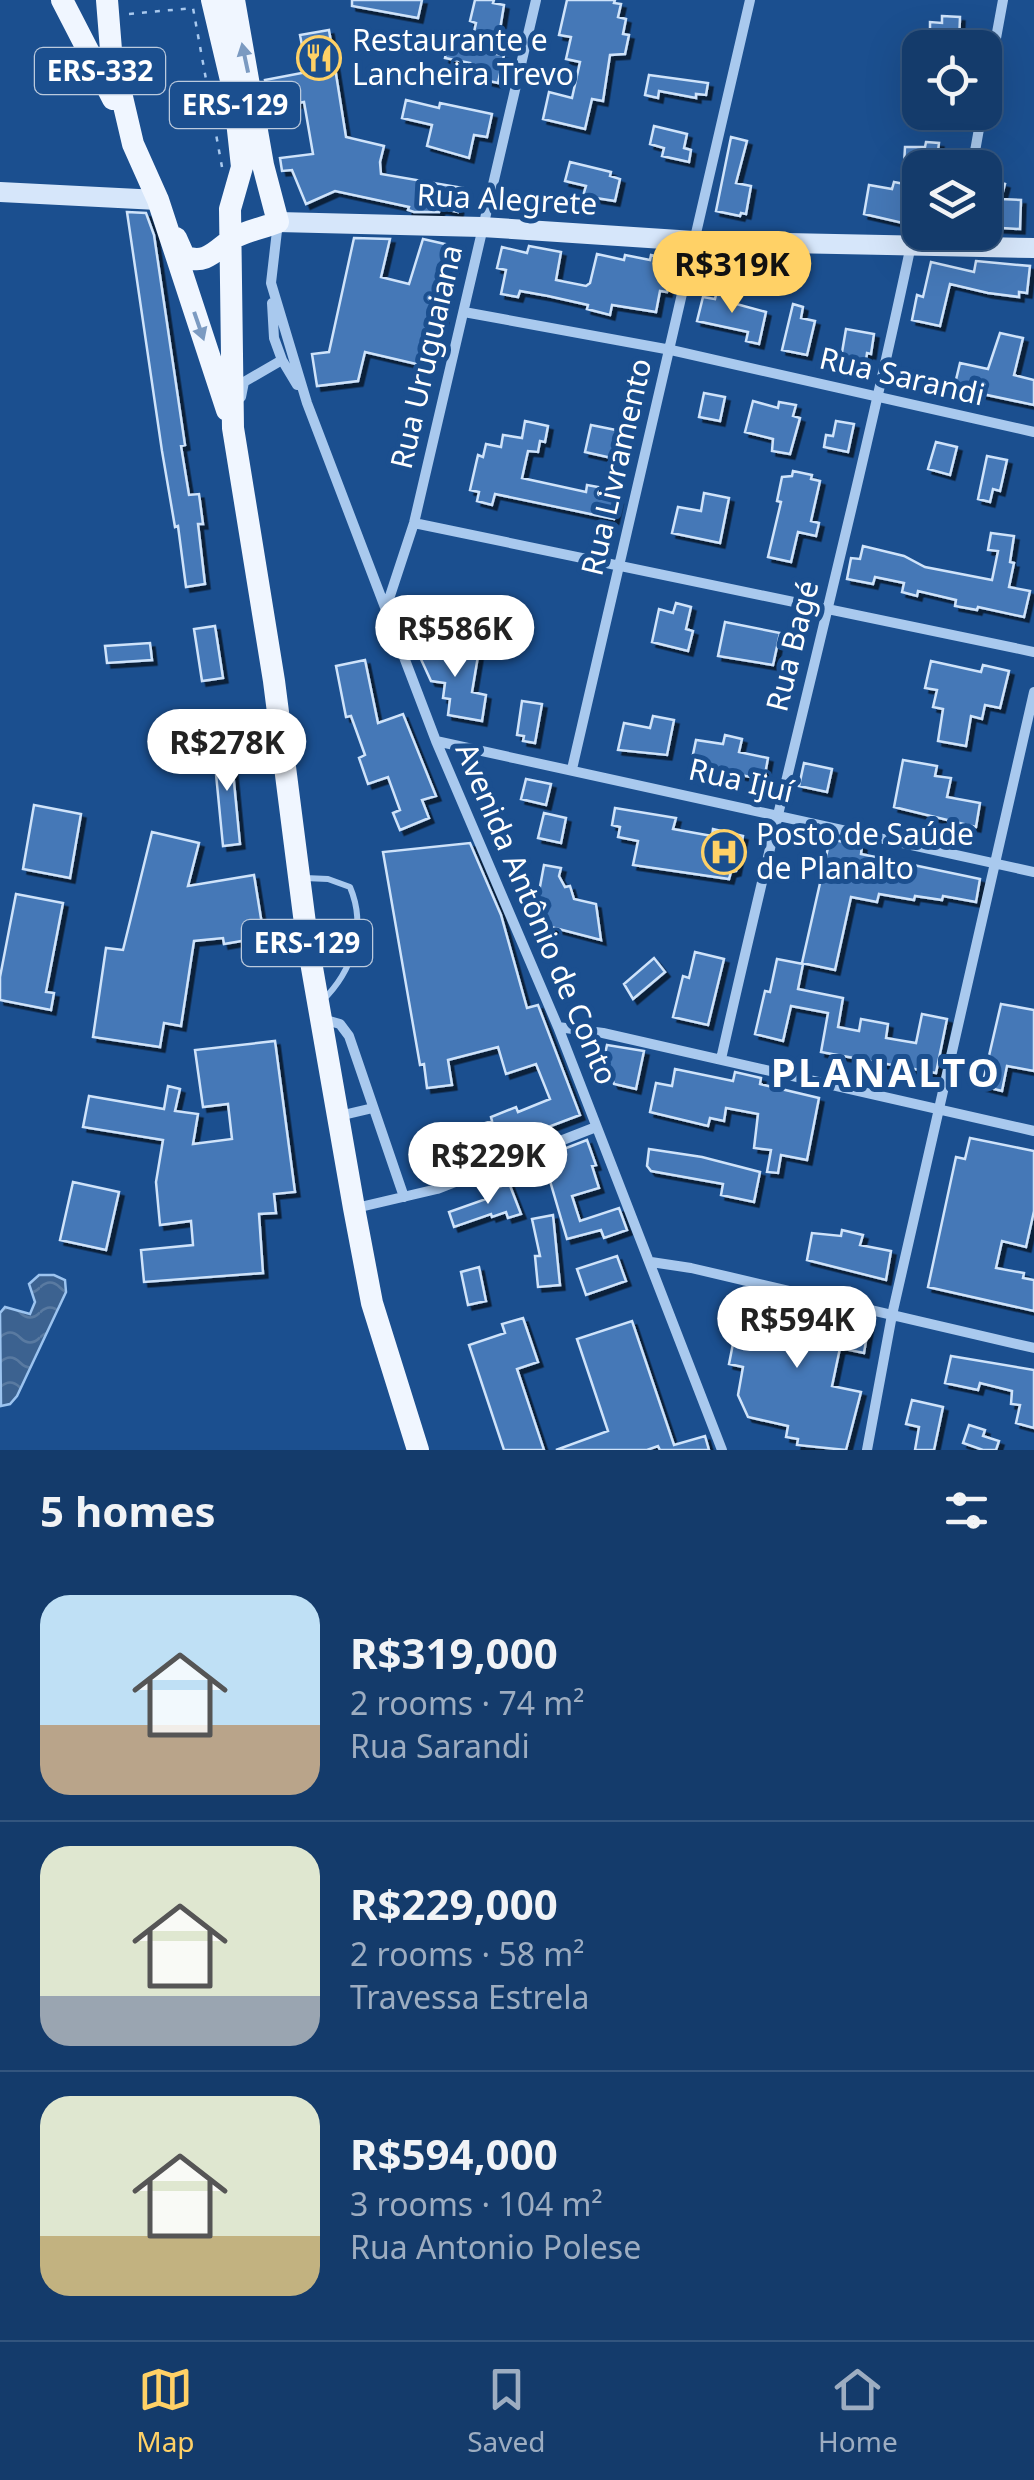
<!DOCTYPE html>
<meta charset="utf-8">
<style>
:root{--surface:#143b6b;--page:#1d4271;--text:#f1f3f6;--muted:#9dadc1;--line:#33557e;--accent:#ffd166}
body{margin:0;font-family:"Noto Sans",sans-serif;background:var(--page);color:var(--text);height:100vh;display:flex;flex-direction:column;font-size:38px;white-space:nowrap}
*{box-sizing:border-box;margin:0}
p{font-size:32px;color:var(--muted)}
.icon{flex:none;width:55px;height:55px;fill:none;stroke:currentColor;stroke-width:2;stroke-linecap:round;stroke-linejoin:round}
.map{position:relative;height:1450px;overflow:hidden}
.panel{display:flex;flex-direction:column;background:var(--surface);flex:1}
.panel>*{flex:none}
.fabs{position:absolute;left:902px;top:30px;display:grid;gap:20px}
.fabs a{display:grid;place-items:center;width:100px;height:100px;border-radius:20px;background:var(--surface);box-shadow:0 10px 40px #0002,0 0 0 2px var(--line);font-size:50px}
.price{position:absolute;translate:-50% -85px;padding:0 22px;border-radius:35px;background:#fff;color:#222;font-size:32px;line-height:65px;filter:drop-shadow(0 2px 5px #0008)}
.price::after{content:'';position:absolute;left:50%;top:60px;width:30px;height:22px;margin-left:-15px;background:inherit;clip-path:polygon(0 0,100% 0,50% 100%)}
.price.active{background:var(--accent);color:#111}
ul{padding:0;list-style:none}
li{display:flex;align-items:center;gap:30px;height:250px;padding:0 40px}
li+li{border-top:2px solid var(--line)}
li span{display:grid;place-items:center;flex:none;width:280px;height:200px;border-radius:30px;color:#555}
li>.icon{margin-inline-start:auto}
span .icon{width:120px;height:120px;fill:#fffc;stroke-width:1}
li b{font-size:42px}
h2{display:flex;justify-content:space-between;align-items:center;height:120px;padding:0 40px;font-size:42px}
.tab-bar{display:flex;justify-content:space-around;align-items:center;height:140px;border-top:2px solid var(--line);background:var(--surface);font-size:28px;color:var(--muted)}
.tab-bar a{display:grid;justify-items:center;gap:5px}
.tab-bar .active{color:var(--accent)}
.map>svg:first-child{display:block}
</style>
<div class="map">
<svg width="1034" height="1450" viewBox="0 0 1034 1450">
<defs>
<pattern id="water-waves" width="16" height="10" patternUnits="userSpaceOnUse" patternTransform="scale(2.5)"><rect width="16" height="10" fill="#3c6290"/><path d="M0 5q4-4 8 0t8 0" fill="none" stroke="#597aa1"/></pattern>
<filter id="shadow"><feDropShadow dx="4.5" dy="4.5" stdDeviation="0" flood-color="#0009"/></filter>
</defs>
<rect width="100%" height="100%" fill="#1b4f8f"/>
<!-- water -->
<path fill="url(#water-waves)" stroke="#9cc4f0" stroke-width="2.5" d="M39,1275H54L65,1280L66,1292L17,1396L10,1404L1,1406L0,1313L5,1307L30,1314L35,1302L29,1284Z"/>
<!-- building -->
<path fill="#4478b7" stroke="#cfe3fa" stroke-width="2.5" filter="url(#shadow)" d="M352,0H422L418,18L352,6Z
M475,0H494L493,3L504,5L496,54L504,55L498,83L467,76L470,63L445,58L448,44L470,49L476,23L470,21Z
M567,0H615L614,3L621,4L618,17L626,19L623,34L629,35L625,54L610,55L603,101L592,99L585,129L543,119L549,92L572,98L580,62L566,59L571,37L559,35Z
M942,16L960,17L959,43L923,42V30L930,31V22L942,23Z
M329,30L346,137L384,146L380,162L381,174L463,188L458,212L440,208L439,212H414L408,210L409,207L335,191L306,204L292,170L282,171L280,158L313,154L304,102L270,108L265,80L307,72L300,35Z
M649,75L708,83L706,95L696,94V98L659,91L658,98L645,95Z
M406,100L439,108L440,103L492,114L487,137L474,135L469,158L427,146L432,125L402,118Z
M654,126L687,134L684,148L691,150L689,162L662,156L664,148L650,144Z
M731,137L747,141L736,183L751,186L746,214L741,213L740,216L716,211Z
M926,142L939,143L936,167L904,165L905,147H925Z
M570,162L611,172L610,176L620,179L615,201L583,196L586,186L565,181Z
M985,179L1005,184L1001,199L1021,200L1020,229L985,227Z
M894,182L915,186L914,195L920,196V227L864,214L869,185L892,189Z
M127,212L146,213L154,235L185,445L181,446L189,495L199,494L203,524H198L205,584L186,587L178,526L175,527L162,451Z
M354,238L390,239L381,277L409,284L423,239L458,247L443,320L440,319L429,367L365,352L358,381L317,386L312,354L329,352Z
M529,246L561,252L556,280L586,286L590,283L597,254L624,260L625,255L650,260L651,255L674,260L667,292L660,291L656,312L612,305L610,315L587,309L588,305L548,296L520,291L518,297L501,294L506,270L497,268L502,247L527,253Z
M976,261L1030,266L1027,293L1019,292V297L988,293L950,284L940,326L912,320L917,295L923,297L931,262L974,272Z
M717,291L730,294L729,302L766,312L759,344L746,341L748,332L697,321L703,297L715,299Z
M793,304L803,307L801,318L815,321L807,355L782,350Z
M846,329L874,334L871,354L867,353L865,368L840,364Z
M1000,333L1023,338L1014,375L1034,380V405L954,388L960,363L988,369Z
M704,393L725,397L720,421L699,417Z
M753,401L778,408L779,402L796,405L793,416L800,418L790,454L772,451L773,439L745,432Z
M525,421L548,426L545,442L540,441L538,452L528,451L522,478L586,492L587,485L598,487L597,496L618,500L614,519L495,494L492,505L477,501L479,492L470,490L478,455L483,457L486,444L501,447L503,435L522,438Z
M836,421L854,424L848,452L824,447L826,435L833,436Z
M591,425L621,431L616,459L585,452Z
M936,442L957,447L950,475L928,469Z
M987,456L1007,460L1000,491L993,489L990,502L978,499Z
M793,471L812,475L811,479L820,481L811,521L819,523L816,536L798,532L791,562L768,557L781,502L777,501L782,477L792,476Z
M704,493L729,498L720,543L672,533L678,507L701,511Z
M991,533L1014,536L1010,562L1014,563L1009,587L1030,591L1024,617L978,607L977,610L955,606L956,600L918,591L917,596L902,592L904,583L875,577L873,584L847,579L851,558L860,559L863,546L904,556L925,567L992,580L998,551L988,550Z
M676,603L691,607L686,629L693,631L688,651L652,642L659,609L673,613Z
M725,622L780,633L773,665L718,656Z
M215,626L223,678L202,681L194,629Z
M150,643L152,660L107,663L105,646Z
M414,644L478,656L472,692L486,695L482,721L448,715L450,699L443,698L445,683L431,681Z
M365,660L378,723L403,714L436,796L422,800L429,818L400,830L393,813L400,810L388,777L368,784L359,758L365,755L351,716L346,717L336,666Z
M931,661L981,672L983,665L1009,671L1000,708L985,705L982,719L971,716L966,746L938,741L943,709L933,707L937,690L925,688Z
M522,701L542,704L535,743L523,741L524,736L517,735Z
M653,716L674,720L667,755L618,750L624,723L650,728Z
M725,735L742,739L739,752L768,758L764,780L691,764L696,740L723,744Z
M230,741L240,844L223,846L213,743Z
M903,760L937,766L935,776L951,778L947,797L980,803L976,827L894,807Z
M804,763L832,769L827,792L799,786Z
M526,779L551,784L546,805L521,799Z
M34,805L81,814L70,878L23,869Z
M615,808L676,818L673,829L712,836L713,829L743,836L736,871L731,872L729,879L633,865L638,841L618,837L620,827L612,825Z
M544,813L566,818L561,843L538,838Z
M152,832L199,843L188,886L254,875L264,937L224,944L223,938L194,941L181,1026L164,1023L160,1047L93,1037L106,948L123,950Z
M830,839L862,846L861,854L980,879L976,902L943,896L942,900L915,896L914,900L879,894L877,902L851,897L835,970L802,963Z
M470,843L501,915L527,1008L538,1005L580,1115L527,1135L529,1141L504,1151L500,1141L476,1150L479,1157L460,1164L449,1134L492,1121L491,1117L516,1107L518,1112L550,1099L536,1064L506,1074L498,1047L448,1060L452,1085L427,1088L424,1064L420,1065L383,852Z
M544,865L561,868L559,876L565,887L570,886L574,899L596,904L601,940L547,926L535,891L539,892Z
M16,894L63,903L46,992L54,993L51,1010L0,1000V977Z
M695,952L724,959L708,1025L673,1017L683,976L689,978Z
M654,958L665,972L633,999L624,984Z
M777,959L803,964L798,989L843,998L838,1027L859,1031L861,1019L888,1024L886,1038L916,1043L922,1014L947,1019L936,1073L821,1052L828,1013L791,1006L783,1041L755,1034L765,991L770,992Z
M1001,1004L1034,1010V1071L1007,1066L1002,1091L982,1086Z
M275,1041L295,1192L274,1194L276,1213L259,1214L263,1273L144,1282L141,1250L193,1245L191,1221L160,1225L156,1182L163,1140L83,1127L89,1096L164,1109L168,1086L180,1089L175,1111L198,1114L193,1144L232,1139L228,1104L203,1107L195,1050Z
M607,1045L644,1051L636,1089L614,1084L605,1054Z
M675,1069L733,1081L735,1072L761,1078L760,1084L819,1098L807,1160L781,1155L778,1173L767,1172L771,1150L754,1148L758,1114L726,1108L724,1121L710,1118L708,1126L650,1112L656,1083L672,1086Z
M970,1138L1034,1151V1211L1026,1247L1002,1241L996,1268L1024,1273L1023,1278L1034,1280V1311L928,1287L956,1157L965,1159Z
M587,1140L596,1165L592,1166L599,1188L572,1196L580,1221L619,1208L627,1230L604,1238L601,1230L567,1239L543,1157Z
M649,1149L702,1157L760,1172L754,1202L721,1195L723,1184L651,1171L647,1166Z
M73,1182L119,1192L106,1250L60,1240Z
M509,1183L521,1214L508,1218L506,1212L492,1217L491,1214L454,1227L449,1212L486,1199L484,1193Z
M553,1215L560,1285L538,1287L535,1256H540L532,1219Z
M842,1230L863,1235L860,1245L891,1251L886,1280L807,1260L812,1233L841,1236Z
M617,1256L626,1281L586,1295L577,1269Z
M479,1267L486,1301L468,1305L461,1272Z
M742,1298L869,1323L864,1353L840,1348L832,1386L861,1392L846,1450L797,1445L798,1439L786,1437L788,1426L748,1417L738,1395L743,1367L729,1364Z
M523,1318L538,1362L517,1369L544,1450H504L469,1345L505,1333L502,1324Z
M632,1321L674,1445L705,1436L709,1450H660L658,1446L647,1450H556L608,1431L577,1339Z
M951,1356L1034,1370V1428L1016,1423L1020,1405L1011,1404L1012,1391L980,1383L978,1390L945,1383Z
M912,1400L943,1407L934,1450H915L919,1427L906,1424Z
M969,1425L985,1430L983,1436L999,1441L996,1450H983L963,1443Z"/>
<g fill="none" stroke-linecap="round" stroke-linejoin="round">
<!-- path -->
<path stroke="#a9c9ee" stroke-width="2.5" stroke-dasharray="5 8" stroke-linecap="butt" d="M129,14L193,8L222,167"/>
<!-- lane -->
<path stroke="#a9c9ee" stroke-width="6" d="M305,878L328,879L350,887C367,927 353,971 322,1001"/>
<!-- street -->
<path stroke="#a9c9ee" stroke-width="10" d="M985,98L1003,0
M972,168L982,112
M278,222L271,283L307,403L436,741L558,1027L722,1450
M272,303L274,338L282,360
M464,312L671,350L1034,432
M241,397L244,382L282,360L297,385
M414,523L1034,652
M387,605L414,523L536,0
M436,741L1034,872
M572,769L750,0
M322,1019L340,1024L349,1036L404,1197
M558,1027L603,1033L1034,1131
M721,1059C782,787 853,518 911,245
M339,1116L373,1108
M356,1208L437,1189L596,1127
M651,1262L691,1268L1034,1348
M867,1450L892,1315L1034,692"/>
<!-- secondary -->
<path stroke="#d6e6fa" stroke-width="20" d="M0,192L158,200
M278,222L482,227L694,241L1034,248"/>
<!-- primary -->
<path stroke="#f0f6ff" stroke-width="22" d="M62,0L113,99
M107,0L111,50L133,144L158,200L227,410
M212,0L234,93L242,167L230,209L233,428L274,681L307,939L354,1208L372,1303L418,1450
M176,238L184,256C205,266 216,250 232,239C245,231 263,228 278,222L263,165L234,0"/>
</g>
<!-- one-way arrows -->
<defs><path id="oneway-solid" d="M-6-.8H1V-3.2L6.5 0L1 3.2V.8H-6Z" transform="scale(2.5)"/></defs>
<g fill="#7b9ac1">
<use href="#oneway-solid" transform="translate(245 58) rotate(-102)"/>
<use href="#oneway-solid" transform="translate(199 326) rotate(71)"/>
</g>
<!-- icons -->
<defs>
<g id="restaurant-ring" transform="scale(2.25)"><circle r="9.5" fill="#1b4f8f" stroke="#ffd166" stroke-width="1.5"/><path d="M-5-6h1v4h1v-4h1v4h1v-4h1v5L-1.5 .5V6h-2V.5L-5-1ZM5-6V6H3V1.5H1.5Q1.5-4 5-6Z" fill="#ffd166"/></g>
<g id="hospital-ring" transform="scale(2.25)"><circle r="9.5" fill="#1b4f8f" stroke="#ffd166" stroke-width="1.5"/><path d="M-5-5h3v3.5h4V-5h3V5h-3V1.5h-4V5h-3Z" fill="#ffd166"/></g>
</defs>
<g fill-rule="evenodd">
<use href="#restaurant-ring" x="319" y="58"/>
<use href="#hospital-ring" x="724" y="852"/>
</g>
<g text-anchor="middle" stroke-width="10" stroke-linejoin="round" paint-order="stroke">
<!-- shield labels -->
<g fill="#1b4f8f" stroke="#bbcadd" stroke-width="2.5">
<rect x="35" y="48" width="130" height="46" rx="8"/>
<rect x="170" y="82" width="130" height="46" rx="8"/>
<rect x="242" y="920" width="130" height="46" rx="8"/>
</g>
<g font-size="28" font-weight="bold" fill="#fff">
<text x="100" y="81">ERS-332</text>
<text x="235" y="115">ERS-129</text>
<text x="307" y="953">ERS-129</text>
</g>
<!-- poi labels -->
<g font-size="30" fill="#fff" stroke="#1b4f8f" text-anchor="start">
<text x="352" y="51">Restaurante e<tspan x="352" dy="34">Lancheira Trevo</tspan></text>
<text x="756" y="845">Posto de Saúde<tspan x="756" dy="34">de Planalto</tspan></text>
</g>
<!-- street labels -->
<g font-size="30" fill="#fff" stroke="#1b4f8f">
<text transform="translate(507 200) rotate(3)" y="10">Rua Alegrete</text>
<text transform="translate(427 357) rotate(-77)" y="10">Rua Uruguaiana</text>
<text transform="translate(902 377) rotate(13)" y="10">Rua Sarandi</text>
<text transform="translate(617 467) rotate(-77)" y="10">Rua Livramento</text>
<text transform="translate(793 646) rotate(-76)" y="10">Rua Bagé</text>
<text transform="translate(741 781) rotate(13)" y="10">Rua Ijuí</text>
<text transform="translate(536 914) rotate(67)" y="10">Avenida Antônio de Conto</text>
</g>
<!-- district labels -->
<g font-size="40" font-weight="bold" letter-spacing="2.5" fill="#fff" stroke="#1b4f8f">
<text x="886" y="1087">PLANALTO</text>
</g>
</g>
</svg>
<div class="fabs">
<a><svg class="icon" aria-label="locate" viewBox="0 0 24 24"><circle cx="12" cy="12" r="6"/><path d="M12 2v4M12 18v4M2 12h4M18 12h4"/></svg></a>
<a><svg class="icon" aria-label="layers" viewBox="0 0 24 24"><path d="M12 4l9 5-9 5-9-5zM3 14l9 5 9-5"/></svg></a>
</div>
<b class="price active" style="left:732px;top:316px">R$319K</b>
<b class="price" style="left:455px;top:680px">R$586K</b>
<b class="price" style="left:227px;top:794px">R$278K</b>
<b class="price" style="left:488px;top:1207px">R$229K</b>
<b class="price" style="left:797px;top:1371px">R$594K</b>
</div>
<section class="panel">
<h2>5 homes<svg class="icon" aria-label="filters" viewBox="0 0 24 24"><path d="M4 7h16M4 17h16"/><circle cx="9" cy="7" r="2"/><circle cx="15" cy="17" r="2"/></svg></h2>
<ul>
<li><span style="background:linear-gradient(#bfe0f5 65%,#b9a48a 0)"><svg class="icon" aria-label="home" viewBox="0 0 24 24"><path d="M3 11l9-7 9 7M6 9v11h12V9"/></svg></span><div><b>R$319,000</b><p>2 rooms · 74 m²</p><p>Rua Sarandi</p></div></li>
<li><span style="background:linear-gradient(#dfe7d0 75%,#9aa5b1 0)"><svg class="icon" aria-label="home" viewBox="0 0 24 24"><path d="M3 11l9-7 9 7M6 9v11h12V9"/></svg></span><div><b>R$229,000</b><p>2 rooms · 58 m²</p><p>Travessa Estrela</p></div></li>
<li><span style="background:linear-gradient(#dfe7d0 70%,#c2b280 0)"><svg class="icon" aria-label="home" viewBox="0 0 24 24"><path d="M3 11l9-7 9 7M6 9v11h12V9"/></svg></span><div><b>R$594,000</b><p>3 rooms · 104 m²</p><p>Rua Antonio Polese</p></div></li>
</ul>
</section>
<nav class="tab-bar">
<a class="active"><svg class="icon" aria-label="map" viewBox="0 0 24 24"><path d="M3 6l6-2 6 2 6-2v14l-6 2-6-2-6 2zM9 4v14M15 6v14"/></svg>Map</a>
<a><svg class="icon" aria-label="saved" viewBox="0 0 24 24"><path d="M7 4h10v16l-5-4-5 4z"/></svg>Saved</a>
<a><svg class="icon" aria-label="home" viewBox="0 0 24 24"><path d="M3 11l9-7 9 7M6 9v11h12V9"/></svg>Home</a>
</nav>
